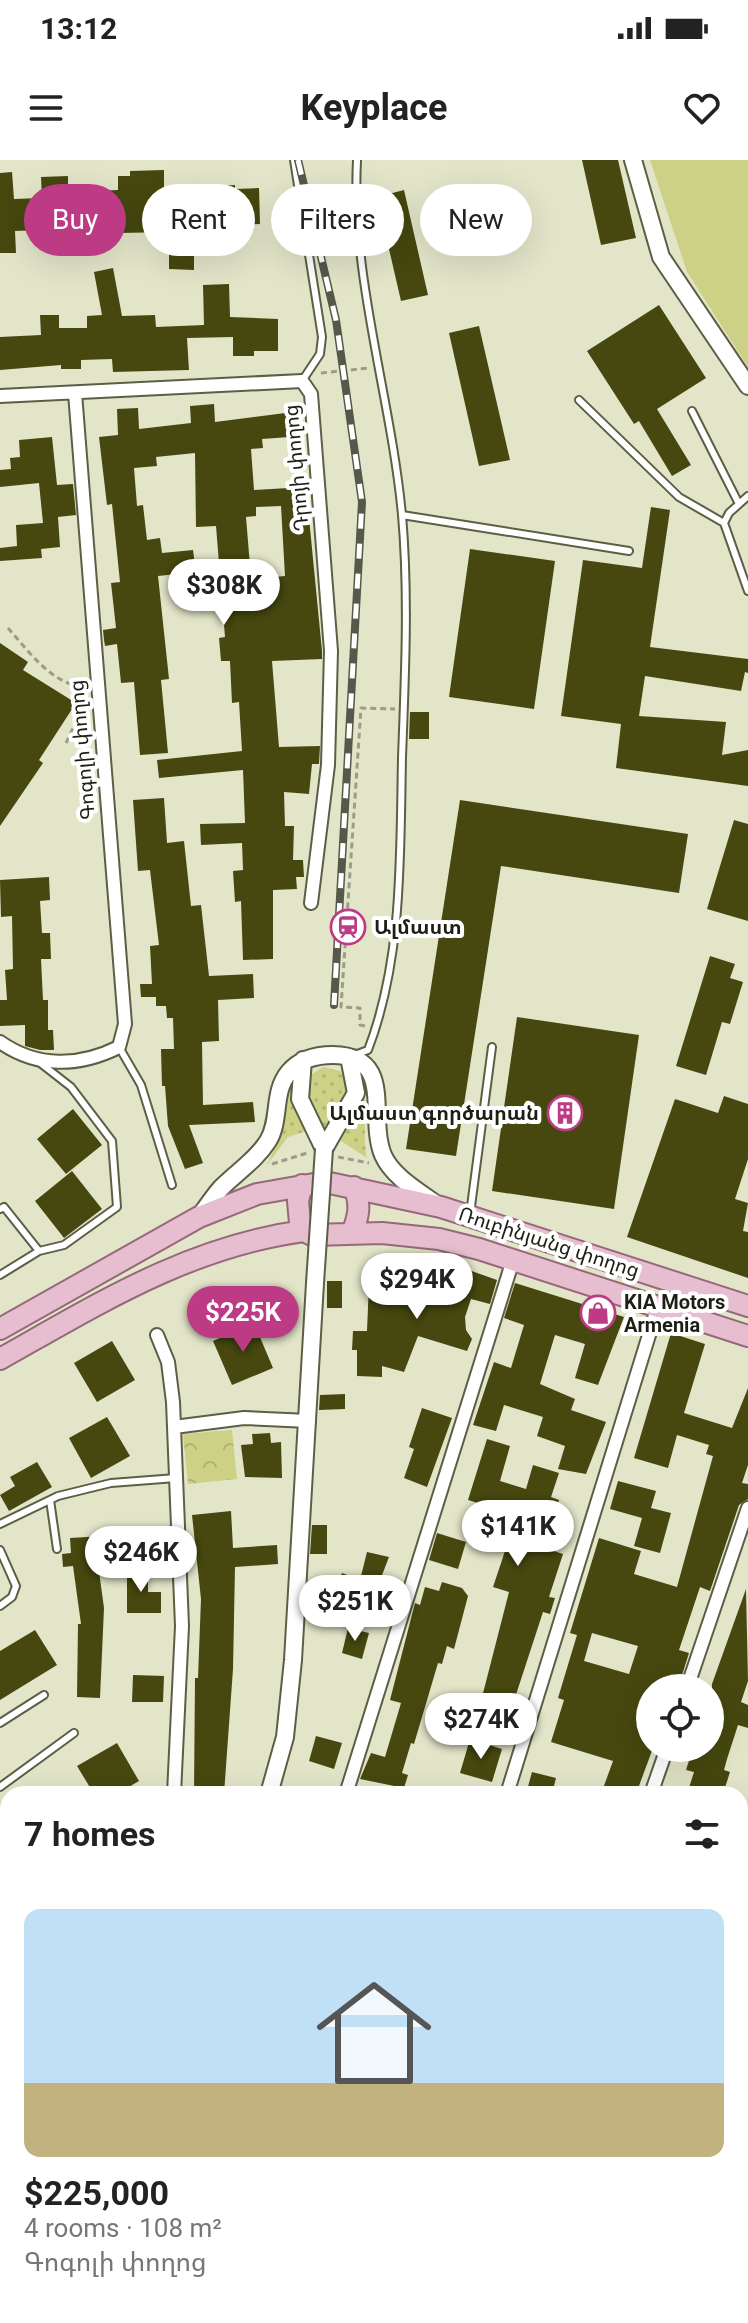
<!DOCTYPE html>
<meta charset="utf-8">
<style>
:root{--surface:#fff;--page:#f6f6f6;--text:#222;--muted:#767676;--line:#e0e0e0;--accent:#bd3b84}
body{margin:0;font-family:Roboto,"Noto Sans Armenian",sans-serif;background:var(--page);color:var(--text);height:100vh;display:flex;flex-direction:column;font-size:30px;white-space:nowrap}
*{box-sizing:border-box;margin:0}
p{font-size:26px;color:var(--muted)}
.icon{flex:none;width:44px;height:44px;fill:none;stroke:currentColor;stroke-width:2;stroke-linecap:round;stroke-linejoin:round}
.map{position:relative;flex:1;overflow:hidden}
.drawer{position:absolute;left:0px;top:1626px;width:748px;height:538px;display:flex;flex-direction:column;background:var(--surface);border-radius:24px 24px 0 0;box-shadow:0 8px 32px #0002}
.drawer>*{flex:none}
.hud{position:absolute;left:24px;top:24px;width:700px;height:72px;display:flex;gap:16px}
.fabs{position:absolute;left:636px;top:1514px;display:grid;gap:16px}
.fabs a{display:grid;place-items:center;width:88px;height:88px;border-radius:50%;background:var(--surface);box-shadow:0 8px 32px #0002;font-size:40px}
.price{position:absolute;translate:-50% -68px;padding:0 18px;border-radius:28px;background:#fff;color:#222;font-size:26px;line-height:52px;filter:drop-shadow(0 2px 4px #0008)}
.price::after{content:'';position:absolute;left:50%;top:48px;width:24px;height:18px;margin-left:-12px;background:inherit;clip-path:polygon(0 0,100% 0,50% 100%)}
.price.current{background:var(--accent);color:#fff}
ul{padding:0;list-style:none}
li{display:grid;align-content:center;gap:16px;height:424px;padding:0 24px}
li+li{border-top:2px solid var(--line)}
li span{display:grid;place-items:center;height:248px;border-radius:16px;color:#555}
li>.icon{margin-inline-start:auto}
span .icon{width:144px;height:144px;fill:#fffc;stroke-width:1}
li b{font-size:34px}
h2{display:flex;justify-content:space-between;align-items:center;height:96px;padding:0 24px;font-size:34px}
.tag{padding:0 28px;border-radius:36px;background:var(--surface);box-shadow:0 8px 32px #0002;font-size:28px;line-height:72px}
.tag.current{background:var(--accent);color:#fff}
.status{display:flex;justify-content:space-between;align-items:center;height:56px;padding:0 40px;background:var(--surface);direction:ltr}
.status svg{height:22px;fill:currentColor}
header{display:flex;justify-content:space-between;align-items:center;height:104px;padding:0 24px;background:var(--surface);font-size:36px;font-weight:700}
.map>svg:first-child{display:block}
</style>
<div class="status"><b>13:12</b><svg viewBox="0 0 49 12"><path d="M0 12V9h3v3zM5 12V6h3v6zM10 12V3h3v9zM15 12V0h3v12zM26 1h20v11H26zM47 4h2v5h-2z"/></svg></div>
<header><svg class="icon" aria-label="menu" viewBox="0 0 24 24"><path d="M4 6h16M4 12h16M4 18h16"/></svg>Keyplace<svg class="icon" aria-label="heart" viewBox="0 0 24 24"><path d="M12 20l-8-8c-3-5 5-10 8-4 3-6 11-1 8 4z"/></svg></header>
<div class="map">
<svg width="748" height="2163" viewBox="0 0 748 2163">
<defs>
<pattern id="grass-dots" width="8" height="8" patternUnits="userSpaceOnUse" patternTransform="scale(2)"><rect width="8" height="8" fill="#cdd185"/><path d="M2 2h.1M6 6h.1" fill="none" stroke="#b0b372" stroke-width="1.8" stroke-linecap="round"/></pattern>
<pattern id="park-crowns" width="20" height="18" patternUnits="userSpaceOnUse" patternTransform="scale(2)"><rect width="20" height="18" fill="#cdd185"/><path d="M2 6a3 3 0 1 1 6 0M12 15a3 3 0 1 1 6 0" fill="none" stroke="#b0b372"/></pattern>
</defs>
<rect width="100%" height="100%" fill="#e3e5c9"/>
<!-- grass -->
<path fill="url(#grass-dots)" d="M323,907L340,911L350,930L343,946L325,968L307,942L309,916Z
M294,917L307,971L288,977L267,1005C283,974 279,945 294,917Z
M359,917C369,929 362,976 367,998L341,981Z
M740,1908H748V2053L740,2058Z
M154,2156H517L507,2163H153Z"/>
<!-- park -->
<path fill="url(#park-crowns)" d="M232,1270L237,1319L188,1324L183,1274Z"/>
<!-- garden -->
<path fill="#cdd185" d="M650,0H748V207L687,112Z"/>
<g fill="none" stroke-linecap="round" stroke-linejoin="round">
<!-- stream -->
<path stroke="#a4a73f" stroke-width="5" d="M639,2163L650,2156"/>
</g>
<!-- building -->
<path fill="#46480f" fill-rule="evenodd" d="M582,0H618L636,78L601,85Z
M164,10V29L235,25V29L259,28L260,64L237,65V60L185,61V88H194V110L169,109V72L70,74V79L43,80L42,70L15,71L16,93H0V13L12,12L14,39L42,38L41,17L68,16V32L118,30V16H130V11Z
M404,30L428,135L401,141L377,37Z
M113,108L122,156L155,155L156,167L204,165L203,125L229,124L230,157L278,159V191H254V196H233V177L187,178L189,210L113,212L112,199L81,200V209H61V205L0,210V177L41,175L40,155H59V168H87V156L102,155L94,112Z
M659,145L706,218L657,249L691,305L672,316L639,261L634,264L587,191Z
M479,166L510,300L479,306L449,173Z
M214,244L215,262L301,251L303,276L262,279L263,288L251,289L254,330L306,327L322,491V499L272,501L279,587L320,586L319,604H312L309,634L284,632L285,666H294L293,700H303L304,717H296L297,729L273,730V799L243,800L241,741L235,742L233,711L243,710L242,683L201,685L200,664L245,663L243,610L159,618L157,600L242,591L239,542L232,543L230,501H221L219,478L225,477L216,366L196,367L195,293L156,297L157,306L134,308L137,346L143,345L147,380L160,378L162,393L193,390L196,412L158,416L169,519L161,520L168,593L140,595L134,522L121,523L117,484L105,486L104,480L103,470L116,468L111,423L120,422L112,344L107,345L99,277L118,275L117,249L138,248L139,269L191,263L190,246ZM281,346L285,416L255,419L254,406H250L246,357L256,356V347Z
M52,277L57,325L73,324L76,355L58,357L60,387L41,389L42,398L0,401V388L17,386L16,365L43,363L39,323L0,327V310L11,309L10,298L20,297L19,280Z
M651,347L670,350L650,487L748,499V513L745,512L741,531L645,516L639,556L726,562L722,595L748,590V626L616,608L621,564L561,556L583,400L642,408Z
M470,389L555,401L534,549L449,537Z
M0,483L28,502L23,510L76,543L39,600L43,603L0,666Z
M410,552H429V579H409Z
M164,638L167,683L184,681L191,746L201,745L209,816L253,814L254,838L218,840L219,881L202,882L203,945L253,942L255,962L189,965L203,1003L185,1009L168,966L165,926H162L161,889H174L173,858H167L166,846H156V837H141L140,824H152L150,786L159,785L150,710L138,711L133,640Z
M460,640L688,674L679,733L501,706L456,996L406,989Z
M734,660L748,664V761L707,749Z
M49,717L50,740L40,741L42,773H50L51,799H41L43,840H48V870H53L54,890H40L25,886V865L0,866V840H7L5,810L13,809L12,756L1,757L0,720Z
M710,796L735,804L730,818L743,822L730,864L722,862L706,915L676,906Z
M517,857L639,875L614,1049L492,1031Z
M724,936L748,944V999L735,1039L748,1043L743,1071L748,1072V1118L627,1077L675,939L718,953Z
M73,949L102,985L66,1014L37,979Z
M72,1011L102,1049L64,1078L35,1041Z
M449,1103L497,1120L490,1144L471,1139L465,1157L466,1170L472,1179L467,1191L418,1176L404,1212L382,1206V1217L357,1216V1190H352L353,1171H367L369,1123L397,1124L396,1136L434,1145L439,1143Z
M327,1121H342V1148H327Z
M515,1123L624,1157L598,1225L575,1218L585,1184L555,1175L540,1224L575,1239L571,1250L606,1262L586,1314L558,1309L565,1286L537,1276L543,1257L504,1245L496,1271L473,1265L494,1202L511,1208L524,1165L504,1158Z
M254,1163L273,1208L232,1225L213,1181Z
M671,1173L705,1184L684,1253L732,1268L748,1228V1305L742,1323L748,1324V1339L739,1345L710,1431L700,1427L679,1490L689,1493L678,1528H650L653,1588L636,1634H601L613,1601L551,1582L564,1540L558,1538L577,1475L570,1473L599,1378L641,1391L634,1414L677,1427L713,1296L706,1294L709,1285L677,1275L668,1308L634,1298ZM592,1473L638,1486L629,1514L584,1501Z
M112,1181L135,1220L97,1242L74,1203Z
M345,1234V1249L319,1250L320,1235Z
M422,1248L452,1258L427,1327L404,1318L414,1289L409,1287Z
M107,1257L130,1296L91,1318L69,1278Z
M270,1273L271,1283L281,1282L282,1318L245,1317L241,1285L253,1284L252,1274Z
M487,1279L510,1286L500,1321L526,1329L533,1305L559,1313L551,1337L559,1340L545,1388L563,1394L549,1437L555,1438L550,1454L543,1452L510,1553L480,1545L509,1432L493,1427L517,1355L468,1340Z
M37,1302L52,1327L9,1351L0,1335L15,1326L10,1317Z
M618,1321L656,1331L651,1348L671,1353L660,1393L634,1386L642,1358L610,1349Z
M231,1351L233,1388L277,1385L278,1404L235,1407L233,1509L224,1634H194L195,1518H198L201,1439L192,1355Z
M312,1365H327V1394H310Z
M437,1373L466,1382L458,1409L429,1400Z
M104,1376L105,1385H110L112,1403L98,1404L104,1448L100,1538L77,1537L78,1464H81L73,1406L63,1407L62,1394L71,1393L70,1378Z
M367,1392L389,1397L369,1449L334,1436L342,1413L360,1420Z
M127,1410H148V1432H161V1453H127Z
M442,1422L462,1428L468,1436L454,1489L447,1486L442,1504L438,1503L414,1584L411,1583L402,1613L408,1615L404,1628L360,1619L371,1593L385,1597L401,1543L390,1540L415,1443L420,1445L425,1427L439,1431Z
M746,1429L748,1521L741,1542L748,1545V1568L738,1565L727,1599L724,1610L730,1612L723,1634H687L694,1612L686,1610L693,1588H710L712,1524Z
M348,1468L369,1473L362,1499L342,1493Z
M35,1470L57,1505L0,1540V1491Z
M133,1515L164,1516L163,1542H132Z
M316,1576L342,1583L334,1609L309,1601Z
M470,1579L502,1589L492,1622L460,1613Z
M117,1583L139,1621L117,1634H94L77,1606Z
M532,1612L556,1618L552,1634H526Z"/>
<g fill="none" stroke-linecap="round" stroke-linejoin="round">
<!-- service casing -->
<g stroke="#5c5e46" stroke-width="10">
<path id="service" d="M294,0L322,177L320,194L302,221
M579,240L679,337L724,363
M692,251L738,342
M748,336L729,353L724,363L748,431
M402,355L629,391
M119,887L141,925L172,1025
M352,896L368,890C403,799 400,695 402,597C405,517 409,434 402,355C391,237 351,118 357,0
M0,1049L4,1047L39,1091
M470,1054L492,887
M0,1115L39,1091L64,1085L117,1047L112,981L71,927L39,902
M50,1340L57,1389
M0,1364L58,1336L111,1323L176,1318
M0,1390L16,1426L12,1437L0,1446
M0,1563L44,1535
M0,1627L74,1573
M740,2058L748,2056
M589,2163L593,2156"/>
</g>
<!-- minor casing -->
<g stroke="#5c5e46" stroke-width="16">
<path id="minor" d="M0,236L302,221L311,234L331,491L328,605L311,743
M0,882C37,908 79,907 119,887L125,864L75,233
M157,1175L168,1202L173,1242L182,1466L174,1634
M174,1267L244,1258L309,1261
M687,1528L748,1348
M346,1634L513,1100
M507,1634L658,1146
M651,1634L667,1588
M0,2089L8,2072"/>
</g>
<!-- tertiary casing -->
<g stroke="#5c5e46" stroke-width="20">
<path id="tertiary" d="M633,0L661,97L748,226
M303,900L300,939L324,989
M324,989L356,933L349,897
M199,1057C206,1048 213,1037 221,1028C237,1012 256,1000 268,981C281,960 272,932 289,912C300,899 316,895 333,895C396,896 367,956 383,995C392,1016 418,1031 436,1044
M269,1634L285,1577L293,1500L315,1123
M103,2163L105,2156"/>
</g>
<!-- primary casing -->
<g stroke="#95697a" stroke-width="24">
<path id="primary" d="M302,1025L298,1041L300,1063L307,1067L304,1071
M352,1073C359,1056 361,1044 354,1027
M0,1169L199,1057L257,1034L325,1022L441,1047L748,1146
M0,1199C98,1144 190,1086 304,1071L312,1075L382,1073L439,1079L479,1089L748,1176"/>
</g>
<!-- path -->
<path stroke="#9b9d88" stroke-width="3" stroke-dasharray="6 4" stroke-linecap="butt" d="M321,213L369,208
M8,468C30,493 51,523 85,528
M66,583L82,549L73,526
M365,866L360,865V848L341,847L361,548L395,549
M338,997L369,1003
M272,1004L307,993"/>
<!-- service -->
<use href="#service" stroke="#fff" stroke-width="6"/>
<!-- minor -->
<use href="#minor" stroke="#fff" stroke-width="12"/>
<!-- tertiary -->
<use href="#tertiary" stroke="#fff" stroke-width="16"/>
<!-- primary -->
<use href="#primary" stroke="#e6bed0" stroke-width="20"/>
<!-- rail casing -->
<g stroke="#565849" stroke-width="8">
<path id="rail" d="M298,0L336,160L362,342L334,845"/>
</g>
<!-- rail -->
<use href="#rail" stroke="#fff" stroke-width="5" stroke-dasharray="15" stroke-linecap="butt"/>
<!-- tertiary-bridge casing -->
<g stroke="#5c5e46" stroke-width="20" stroke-linecap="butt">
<path id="tertiary-bridge" d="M315,1123L324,989"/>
</g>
<!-- tertiary-bridge -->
<use href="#tertiary-bridge" stroke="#fff" stroke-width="16"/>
</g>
<!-- icons -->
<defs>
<g id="station-ring" transform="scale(1.8)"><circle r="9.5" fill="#fff" stroke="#bd3b84" stroke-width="1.5"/><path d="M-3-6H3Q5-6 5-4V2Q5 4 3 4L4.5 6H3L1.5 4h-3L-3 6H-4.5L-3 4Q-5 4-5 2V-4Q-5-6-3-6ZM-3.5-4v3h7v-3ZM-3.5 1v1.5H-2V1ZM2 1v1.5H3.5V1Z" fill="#bd3b84"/></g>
<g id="building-ring" transform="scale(1.8)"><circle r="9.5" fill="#fff" stroke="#bd3b84" stroke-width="1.5"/><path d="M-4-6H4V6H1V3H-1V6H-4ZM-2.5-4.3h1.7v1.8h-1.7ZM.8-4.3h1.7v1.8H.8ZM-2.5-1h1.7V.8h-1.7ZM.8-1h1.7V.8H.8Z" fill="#bd3b84"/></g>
<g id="shop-ring" transform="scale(1.8)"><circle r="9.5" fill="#fff" stroke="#bd3b84" stroke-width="1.5"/><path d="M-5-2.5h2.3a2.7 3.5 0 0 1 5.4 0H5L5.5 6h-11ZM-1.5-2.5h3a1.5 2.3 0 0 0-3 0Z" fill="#bd3b84"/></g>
</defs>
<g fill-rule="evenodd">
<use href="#station-ring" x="348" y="767"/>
<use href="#building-ring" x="565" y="953"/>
<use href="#shop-ring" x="598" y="1153"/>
</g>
<g text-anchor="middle" stroke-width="8" stroke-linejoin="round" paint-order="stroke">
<!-- street labels -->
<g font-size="20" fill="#1d1e14" stroke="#fff">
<text transform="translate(296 308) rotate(-95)" y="7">Դրոյի փողոց</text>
<text transform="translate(82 590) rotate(-95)" y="7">Գոգոլի փողոց</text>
<text transform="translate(549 1082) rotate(18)" y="7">Ռուբինյանց փողոց</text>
</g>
<!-- poi labels -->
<g font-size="20" font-weight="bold" fill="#1d1e14" stroke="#fff" text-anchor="start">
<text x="374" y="774">Ալմաստ</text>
<text x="539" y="960" text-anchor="end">Ալմաստ գործարան</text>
<text x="624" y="1149">KIA Motors<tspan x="624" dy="23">Armenia</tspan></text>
</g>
</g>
</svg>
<div class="fabs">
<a><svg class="icon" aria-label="locate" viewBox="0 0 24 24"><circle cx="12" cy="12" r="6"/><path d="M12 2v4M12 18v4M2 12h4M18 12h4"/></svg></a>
</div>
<b class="price" style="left:224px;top:467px">$308K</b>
<b class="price" style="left:417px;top:1161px">$294K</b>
<b class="price current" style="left:243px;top:1194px">$225K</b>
<b class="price" style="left:518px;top:1408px">$141K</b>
<b class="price" style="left:141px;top:1434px">$246K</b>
<b class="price" style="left:355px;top:1483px">$251K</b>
<b class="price" style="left:481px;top:1601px">$274K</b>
<div class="hud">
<a class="tag current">Buy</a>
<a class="tag">Rent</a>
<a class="tag">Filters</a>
<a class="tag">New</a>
</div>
<section class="drawer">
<h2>7 homes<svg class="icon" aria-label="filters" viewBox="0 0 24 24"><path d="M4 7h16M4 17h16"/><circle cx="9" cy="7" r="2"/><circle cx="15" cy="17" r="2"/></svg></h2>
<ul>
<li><span style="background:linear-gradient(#bfe0f5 70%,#c2b280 0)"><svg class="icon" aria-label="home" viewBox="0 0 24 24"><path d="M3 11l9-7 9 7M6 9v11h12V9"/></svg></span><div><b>$225,000</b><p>4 rooms · 108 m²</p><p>Գոգոլի փողոց</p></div></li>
</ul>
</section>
</div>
